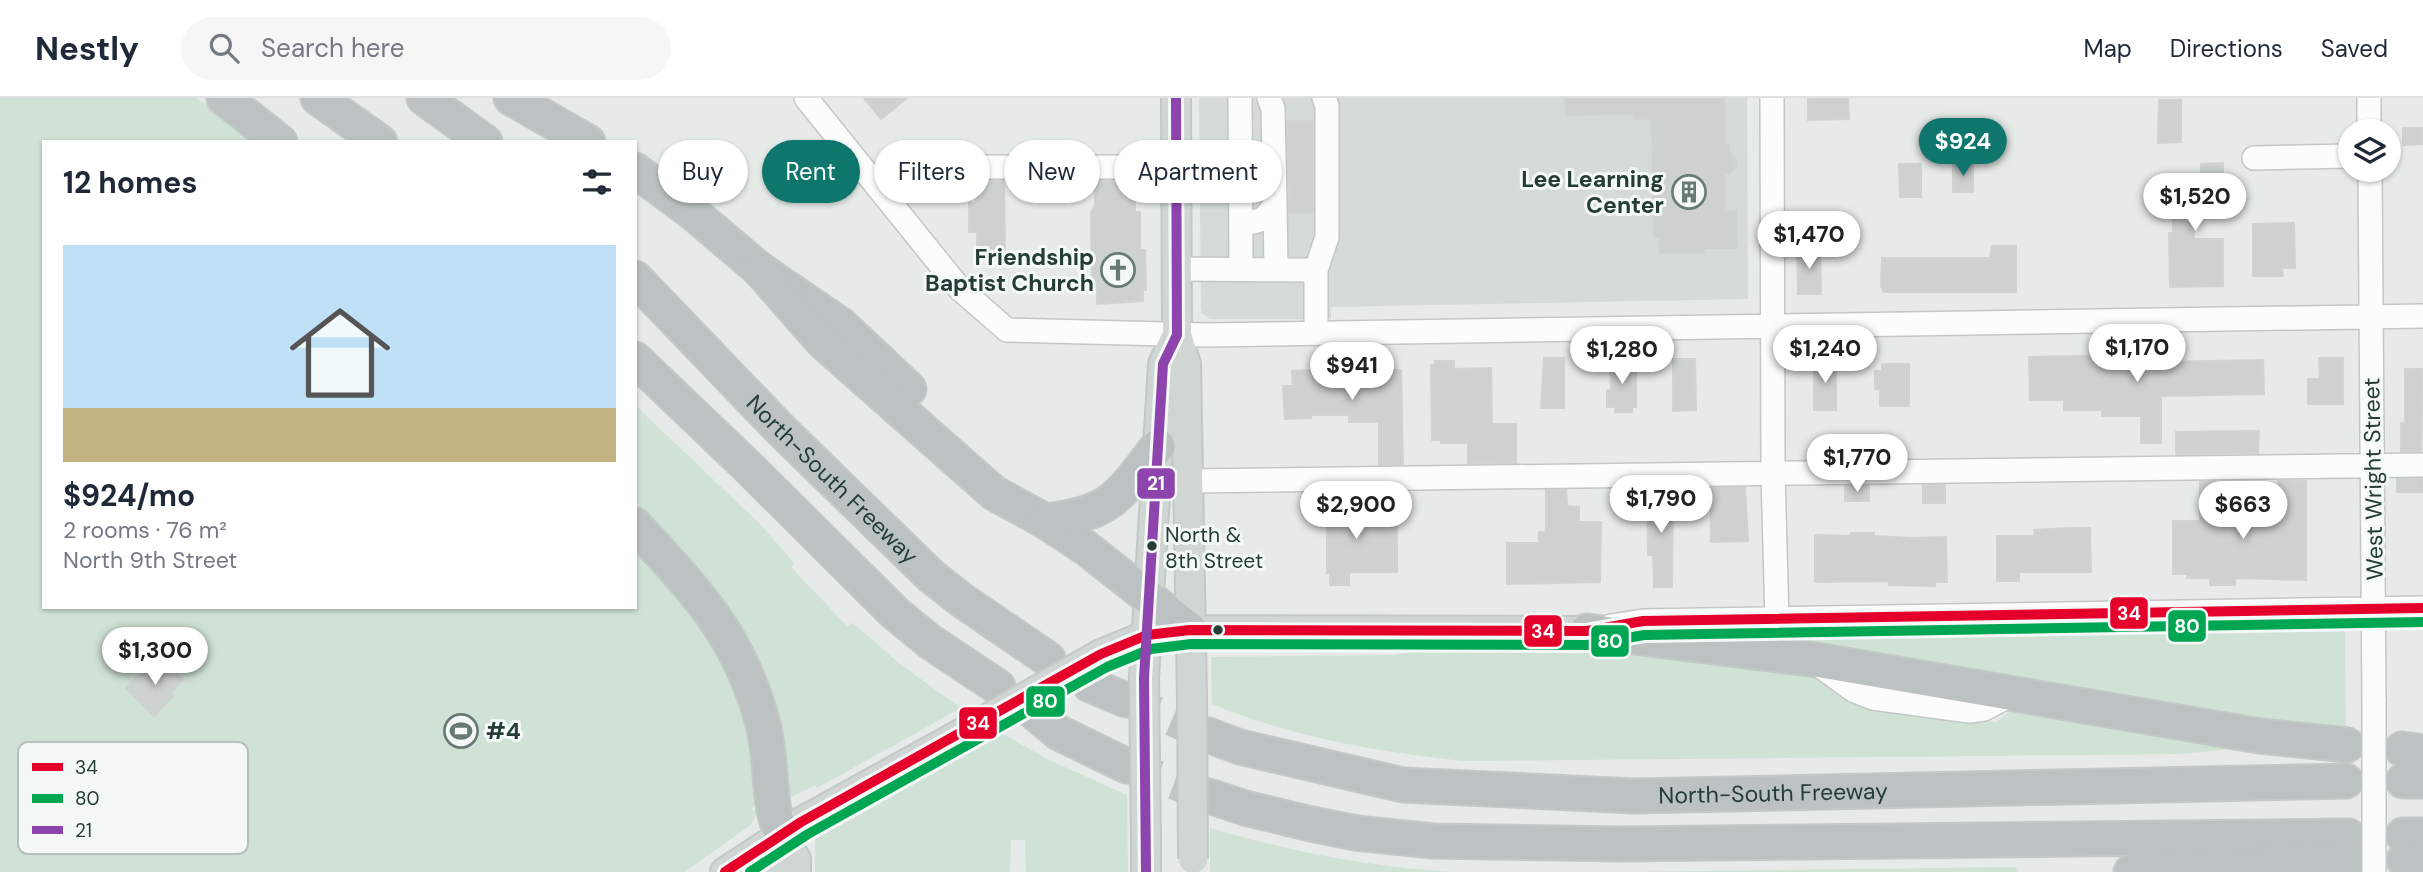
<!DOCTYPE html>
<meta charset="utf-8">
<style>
:root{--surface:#fff;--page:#f6f6f7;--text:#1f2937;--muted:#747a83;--line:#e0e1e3;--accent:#0f766e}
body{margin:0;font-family:"DM Sans",sans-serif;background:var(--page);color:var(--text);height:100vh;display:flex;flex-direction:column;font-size:26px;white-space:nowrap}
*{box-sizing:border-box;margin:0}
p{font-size:23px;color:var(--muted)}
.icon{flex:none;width:38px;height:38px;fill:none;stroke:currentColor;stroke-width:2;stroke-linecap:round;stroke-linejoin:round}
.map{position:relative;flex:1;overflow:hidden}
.details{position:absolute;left:42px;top:42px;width:595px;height:469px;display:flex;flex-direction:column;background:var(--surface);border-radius:0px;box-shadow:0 2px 5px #0004}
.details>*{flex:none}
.guide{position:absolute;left:658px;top:42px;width:665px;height:63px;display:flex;gap:14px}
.buttons{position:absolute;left:2338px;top:21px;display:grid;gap:14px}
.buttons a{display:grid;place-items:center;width:63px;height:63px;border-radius:50%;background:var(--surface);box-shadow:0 2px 5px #0004;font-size:35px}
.price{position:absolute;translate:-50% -60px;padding:0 16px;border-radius:24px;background:#fff;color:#222;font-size:23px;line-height:46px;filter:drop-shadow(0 2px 4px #0008)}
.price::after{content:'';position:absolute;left:50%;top:42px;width:21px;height:16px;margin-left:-10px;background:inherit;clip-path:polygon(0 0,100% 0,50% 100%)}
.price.on{background:var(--accent);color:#fff}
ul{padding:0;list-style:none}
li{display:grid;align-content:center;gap:14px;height:371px;padding:0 21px}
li+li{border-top:2px solid var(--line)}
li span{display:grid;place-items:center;height:217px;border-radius:0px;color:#555}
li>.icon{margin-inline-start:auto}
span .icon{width:126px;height:126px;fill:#fffc;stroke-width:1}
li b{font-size:30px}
h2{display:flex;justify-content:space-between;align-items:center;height:84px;padding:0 21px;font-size:30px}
.tag{padding:0 24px;border-radius:32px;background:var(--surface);box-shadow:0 2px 5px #0004;font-size:24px;line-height:63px}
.tag.on{background:var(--accent);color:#fff}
header{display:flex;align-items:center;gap:42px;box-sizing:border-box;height:98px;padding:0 35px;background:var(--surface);border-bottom:2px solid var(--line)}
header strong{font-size:33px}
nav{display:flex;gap:38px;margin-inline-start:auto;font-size:24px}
.search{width:490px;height:63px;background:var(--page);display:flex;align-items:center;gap:18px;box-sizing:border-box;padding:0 24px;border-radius:38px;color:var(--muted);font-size:26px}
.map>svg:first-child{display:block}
</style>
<header>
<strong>Nestly</strong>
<div class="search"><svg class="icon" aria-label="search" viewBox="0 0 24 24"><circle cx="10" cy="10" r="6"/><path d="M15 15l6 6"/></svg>Search here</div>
<nav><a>Map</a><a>Directions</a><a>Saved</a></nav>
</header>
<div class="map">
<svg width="2423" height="774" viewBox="0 0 2423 774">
<rect width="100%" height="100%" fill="#e6eae8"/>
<!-- built -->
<path fill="#d4dbd8" d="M1199,0H1747L1748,201L1331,209V221H1210L1202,215L1201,210Z"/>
<!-- green -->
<path fill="#d0e2d6" d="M0,0H197L255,44H44V509H635V447L678,494L720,552L746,609L760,704L752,710L753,714L759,709L751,727L684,774H0Z
M635,307L761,427L794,465L791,469L847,528L853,525L900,566L961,610L817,690L815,687L792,699L786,698L668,441L635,405Z
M2345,533L2346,634L2247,623L1763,540Z
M1476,548L1657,552L1804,572L1861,602L1996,624L2017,608L2247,650L2178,656L1463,663C1378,654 1291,639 1212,606L1211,559L1392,557L1438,550Z
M1001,635L1049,662L1127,697L1128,774H1026L1025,742H1011L1010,774H815V737Z
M1210,730C1289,753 1369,769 1451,774H1210Z
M2016,769L2017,774H1618H1633Z"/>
<!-- building -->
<path fill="#cdd1d0" stroke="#cfd3d1" stroke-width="2" d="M864,0H907L881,21Z
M1565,0H1724V47H1729V54L1735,61L1736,69L1729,76H1724L1725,113H1736L1737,150H1704V154L1660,155V140H1654L1652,21H1634V16L1566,17Z
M1808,0H1848L1849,21L1808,22Z
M2159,2H2181V44L2158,45Z
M1287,23H1313V115H1289Z
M2403,30H2423V46L2403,47Z
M1953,65H1973V94H1953Z
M2223,65V94L2193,95L2194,141H2223V188L2170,189L2169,135H2173V85H2176V77L2201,76V66Z
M1899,66H1921V99H1900Z
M976,83H1004L1005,153H977V134H969V105H976Z
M1094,83H1135V114H1140V152H1145L1146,192H1143V203L1097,206V191L1092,192L1091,115L1095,107Z
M2294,125L2295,170H2282L2283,178H2253V126Z
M1992,148H2016V194H1884L1881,188L1882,160H1990Z
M1797,149H1820L1821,196H1798Z
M2126,257V262L2158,261V264L2263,262L2264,296L2161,298V345H2141V318H2102V312H2064V302H2030L2029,259Z
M1544,260H1564V310H1541Z
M2319,260H2343V306H2308V281H2320Z
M1627,261L1626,267L1636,266V309H1632V314H1615V309H1607V292H1611L1610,262Z
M1673,261H1695L1696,312L1673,313Z
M1820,262H1836V312H1814V265H1820Z
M1435,263H1454V271L1491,270L1492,326H1516V365H1468V345H1441V342H1432L1431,267H1435Z
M1882,266H1909V308H1880V291H1875V273H1882Z
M1331,271L1401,272L1403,366L1379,367V324H1349V317H1311V320L1285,321L1283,288H1293L1292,273Z
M2405,271H2423L2421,353H2401V325H2405Z
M2259,333L2258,355L2176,356V334Z
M2397,381H2423V394H2397Z
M2278,383H2306V482L2235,480V487H2210V480H2187L2188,476H2173V423H2200V384H2220V411H2234V425H2282V395H2278Z
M1923,387H1945V405H1923Z
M1845,388H1869V403H1845Z
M1710,390H1745L1748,443L1711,444Z
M1647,391H1673L1672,489H1654L1653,457H1648Z
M1546,392H1566L1567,408L1579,409V424H1601L1600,484L1507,486V445H1539V434H1546Z
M1316,395H1349V425L1397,424V474H1349V487H1330V475H1327V413H1316Z
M2070,430H2090L2091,474H2019V483H1997V438H2035L2034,432Z
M1851,435H1874V438L1911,440L1946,439L1947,484H1935V488L1889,487V483L1815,484V437L1851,438Z
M162,561L183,582L170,595L173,598L154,618L126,590L145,571L149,574Z"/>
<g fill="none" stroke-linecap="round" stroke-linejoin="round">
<!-- highway-tunnel -->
<path stroke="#bfc7c5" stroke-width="33" stroke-dasharray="33 17" stroke-linecap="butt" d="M1126,602L1208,637
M1127,668L1209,698"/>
<!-- minor casing -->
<g stroke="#c3c7c5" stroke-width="26">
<path id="minor" d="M806,0L960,191L1007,232L1206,237L2423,218
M1240,0L1241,171
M1772,0L1773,376L1777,522
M2369,0V33
M2254,60L2350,58
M2370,72L2374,603
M884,97L911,74L939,69H1176
M1275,105L1276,172
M1241,126C1259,124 1267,122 1275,105L1273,11L1269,0
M1177,171L1316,172V235
M1316,172L1327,139V8L1324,0
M1188,383L2423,367
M1611,528L1643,523L2423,510
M1816,565L1853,592L1873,600L1969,613L1984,611L2015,595"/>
</g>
<!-- major casing -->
<g stroke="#c2c9c7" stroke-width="32">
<path id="major" d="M1176,0L1177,237L1186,266L1192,598
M1101,556L1147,537L1190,532L1587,533
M1144,580L1163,266L1177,237
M781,737L796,761V774
M1146,742V774
M725,774L801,724L955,639
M776,774L781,737"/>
</g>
<!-- highway casing -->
<g stroke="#c2c9c7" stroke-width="37">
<g id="highway">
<path d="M224,0L280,44"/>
<path d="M318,0L380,44"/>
<path d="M424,0L485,44"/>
<path d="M511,0L588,44"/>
<path d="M635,72L693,115L759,171L841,227L909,291"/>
<path d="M759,171L824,245L994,395L1045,423L1086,450L1190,532"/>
<path id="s1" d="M635,180L779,330L931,478L963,503L1048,561"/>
<path d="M635,261L748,369L895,515L929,543L998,589"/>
<path d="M1045,423C1112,416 1119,398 1158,348"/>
<path d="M635,427C696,494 739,536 763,626C770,653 769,679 773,706C774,716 778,726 781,737"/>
<path d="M1587,533L1810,561L2260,638L2347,647"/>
<path d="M1090,587L1126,602"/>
<path d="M1035,615L1059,635L1127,668"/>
<path id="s2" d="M1208,637L1240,649L1403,687L1635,698L2346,683"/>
<path d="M2402,651L2423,654"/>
<path d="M2403,683H2423"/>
<path d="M1209,698L1245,710L1311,726L1356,735L1433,743L1622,746L2348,738"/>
<path d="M2403,737H2423"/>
<path d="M2404,762L2423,761"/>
<path d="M2131,774L2212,768L2349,764"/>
</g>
</g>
<!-- minor -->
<use href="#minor" stroke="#fbfcfc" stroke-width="23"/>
<!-- major -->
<use href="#major" stroke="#cfd6d4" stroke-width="28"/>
<!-- highway -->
<use href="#highway" stroke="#bcc2c1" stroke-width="33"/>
<!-- minor-bridge casing -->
<g stroke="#c3c7c5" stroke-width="26" stroke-linecap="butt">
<path id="minor-bridge" d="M2374,603V774"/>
</g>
<!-- major-bridge casing -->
<g stroke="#c2c9c7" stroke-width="32" stroke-linecap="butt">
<path id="major-bridge" d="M1144,580L1146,742
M1192,598L1193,761
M955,639L1101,556"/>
</g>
<!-- minor-bridge -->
<use href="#minor-bridge" stroke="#fbfcfc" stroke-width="23"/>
<!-- major-bridge -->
<use href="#major-bridge" stroke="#cfd6d4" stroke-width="28"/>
<!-- bus-1 casing -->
<g stroke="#f4f9f7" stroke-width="16">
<path id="bus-1" d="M725,774L801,724L1101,556L1147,537L1190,532L1587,533L1643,523L2423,510"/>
</g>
<!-- bus-2 casing -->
<g stroke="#f4f9f7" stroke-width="16">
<path id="bus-2" d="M750,774L808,736L1107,569L1151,551L1191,546L1587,547L1644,537L2423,524"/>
</g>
<!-- bus-3 casing -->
<g stroke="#f4f9f7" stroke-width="16">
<path id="bus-3" d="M1146,774L1144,580L1163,266L1177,237L1176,0"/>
</g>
<!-- bus-1 -->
<use href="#bus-1" stroke="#e4002b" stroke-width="10"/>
<!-- bus-2 -->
<use href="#bus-2" stroke="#00a651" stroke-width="10"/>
<!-- bus-3 -->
<use href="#bus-3" stroke="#8e44ad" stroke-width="10"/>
</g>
<!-- icons -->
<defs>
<g id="building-ring" transform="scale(1.75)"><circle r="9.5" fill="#f4f9f7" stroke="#697975" stroke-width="1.5"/><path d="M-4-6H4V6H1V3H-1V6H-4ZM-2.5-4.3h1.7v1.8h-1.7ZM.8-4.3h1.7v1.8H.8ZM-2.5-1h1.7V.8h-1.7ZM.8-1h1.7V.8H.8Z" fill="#697975"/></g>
<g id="church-ring" transform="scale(1.75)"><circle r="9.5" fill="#f4f9f7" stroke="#697975" stroke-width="1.5"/><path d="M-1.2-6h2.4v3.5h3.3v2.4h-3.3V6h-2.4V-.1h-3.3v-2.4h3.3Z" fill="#697975"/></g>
<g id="stadium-ring" transform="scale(1.75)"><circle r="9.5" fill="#f4f9f7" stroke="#697975" stroke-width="1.5"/><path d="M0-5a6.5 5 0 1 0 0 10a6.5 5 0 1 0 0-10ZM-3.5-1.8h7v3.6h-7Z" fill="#697975"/></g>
</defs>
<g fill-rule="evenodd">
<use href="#building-ring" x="1689" y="94"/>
<use href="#church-ring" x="1118" y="172"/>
<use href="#stadium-ring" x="461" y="633"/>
</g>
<!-- markers -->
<g fill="#253c37" stroke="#f4f9f7" stroke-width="2.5">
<circle cx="1152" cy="448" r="6"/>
<circle cx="1218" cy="532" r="6"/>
</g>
<g text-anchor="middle" stroke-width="6" stroke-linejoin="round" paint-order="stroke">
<!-- bus labels -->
<g font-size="21" fill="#253c37" stroke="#f4f9f7" text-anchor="start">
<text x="1165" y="444">North &amp;<tspan x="1165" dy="26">8th Street</tspan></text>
</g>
<!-- poi labels -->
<g font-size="23" font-weight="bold" fill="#253c37" stroke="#f4f9f7" text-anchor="end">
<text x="1664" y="89">Lee Learning<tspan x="1664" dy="26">Center</tspan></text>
<text x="1094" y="167">Friendship<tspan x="1094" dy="26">Baptist Church</tspan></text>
<text x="486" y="641" text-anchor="start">#4</text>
</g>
<!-- street labels -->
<g font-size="23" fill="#253c37" stroke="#f4f9f7">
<text dy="8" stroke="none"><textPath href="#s1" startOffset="282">North-South Freeway</textPath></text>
<text transform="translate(2373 381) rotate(-91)" y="8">West Wright Street</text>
<text dy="8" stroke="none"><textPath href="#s2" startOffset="572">North-South Freeway</textPath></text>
</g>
</g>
<!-- legend -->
<rect x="18" y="644" width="230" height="112" rx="10" fill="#f4f9f7" stroke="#b6c0bd" stroke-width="2"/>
<rect x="32" y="665" width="31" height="8" fill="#e4002b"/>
<rect x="32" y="696" width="31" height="9" fill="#00a651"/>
<rect x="32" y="728" width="31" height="8" fill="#8e44ad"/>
<g font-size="19" fill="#253c37">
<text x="75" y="676">34</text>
<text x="75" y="707">80</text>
<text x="75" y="739">21</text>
</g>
<g stroke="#f4f9f7" stroke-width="2.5">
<rect x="1136" y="369" width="40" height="33" rx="7" fill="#8e44ad"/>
<rect x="2109" y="498" width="40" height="34" rx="7" fill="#e4002b"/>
<rect x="2167" y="511" width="40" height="34" rx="7" fill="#00a651"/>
<rect x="1523" y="516" width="40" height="34" rx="7" fill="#e4002b"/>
<rect x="1590" y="526" width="40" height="34" rx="7" fill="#00a651"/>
<rect x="1025" y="587" width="41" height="33" rx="7" fill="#00a651"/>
<rect x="958" y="608" width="40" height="34" rx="7" fill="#e4002b"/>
</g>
<g font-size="19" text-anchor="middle" font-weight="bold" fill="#fff">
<text x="1156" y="392">21</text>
<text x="2129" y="522">34</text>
<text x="2187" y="535">80</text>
<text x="1543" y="540">34</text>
<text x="1610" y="550">80</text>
<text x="1045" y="610">80</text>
<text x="978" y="632">34</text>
</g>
</svg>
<div class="buttons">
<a><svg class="icon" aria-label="layers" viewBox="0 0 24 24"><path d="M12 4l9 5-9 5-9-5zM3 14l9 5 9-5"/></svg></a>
</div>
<b class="price on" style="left:1963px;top:80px">$924</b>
<b class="price" style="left:2195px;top:135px">$1,520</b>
<b class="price" style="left:1809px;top:173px">$1,470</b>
<b class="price" style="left:2137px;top:286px">$1,170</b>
<b class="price" style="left:1825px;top:287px">$1,240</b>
<b class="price" style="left:1622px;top:288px">$1,280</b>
<b class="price" style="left:1352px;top:304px">$941</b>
<b class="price" style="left:1857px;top:396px">$1,770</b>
<b class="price" style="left:1661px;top:437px">$1,790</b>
<b class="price" style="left:1356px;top:443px">$2,900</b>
<b class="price" style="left:2243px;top:443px">$663</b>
<b class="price" style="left:155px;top:589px">$1,300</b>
<div class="guide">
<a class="tag">Buy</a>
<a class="tag on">Rent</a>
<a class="tag">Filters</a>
<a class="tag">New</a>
<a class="tag">Apartment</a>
</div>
<section class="details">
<h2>12 homes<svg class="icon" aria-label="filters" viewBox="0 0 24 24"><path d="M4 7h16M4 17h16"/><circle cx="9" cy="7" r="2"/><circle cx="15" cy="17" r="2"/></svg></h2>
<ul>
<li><span style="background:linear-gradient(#bfe0f5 75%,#c2b280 0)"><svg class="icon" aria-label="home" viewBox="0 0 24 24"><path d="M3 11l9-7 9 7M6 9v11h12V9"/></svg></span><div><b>$924/mo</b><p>2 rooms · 76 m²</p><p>North 9th Street</p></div></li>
</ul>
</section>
</div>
